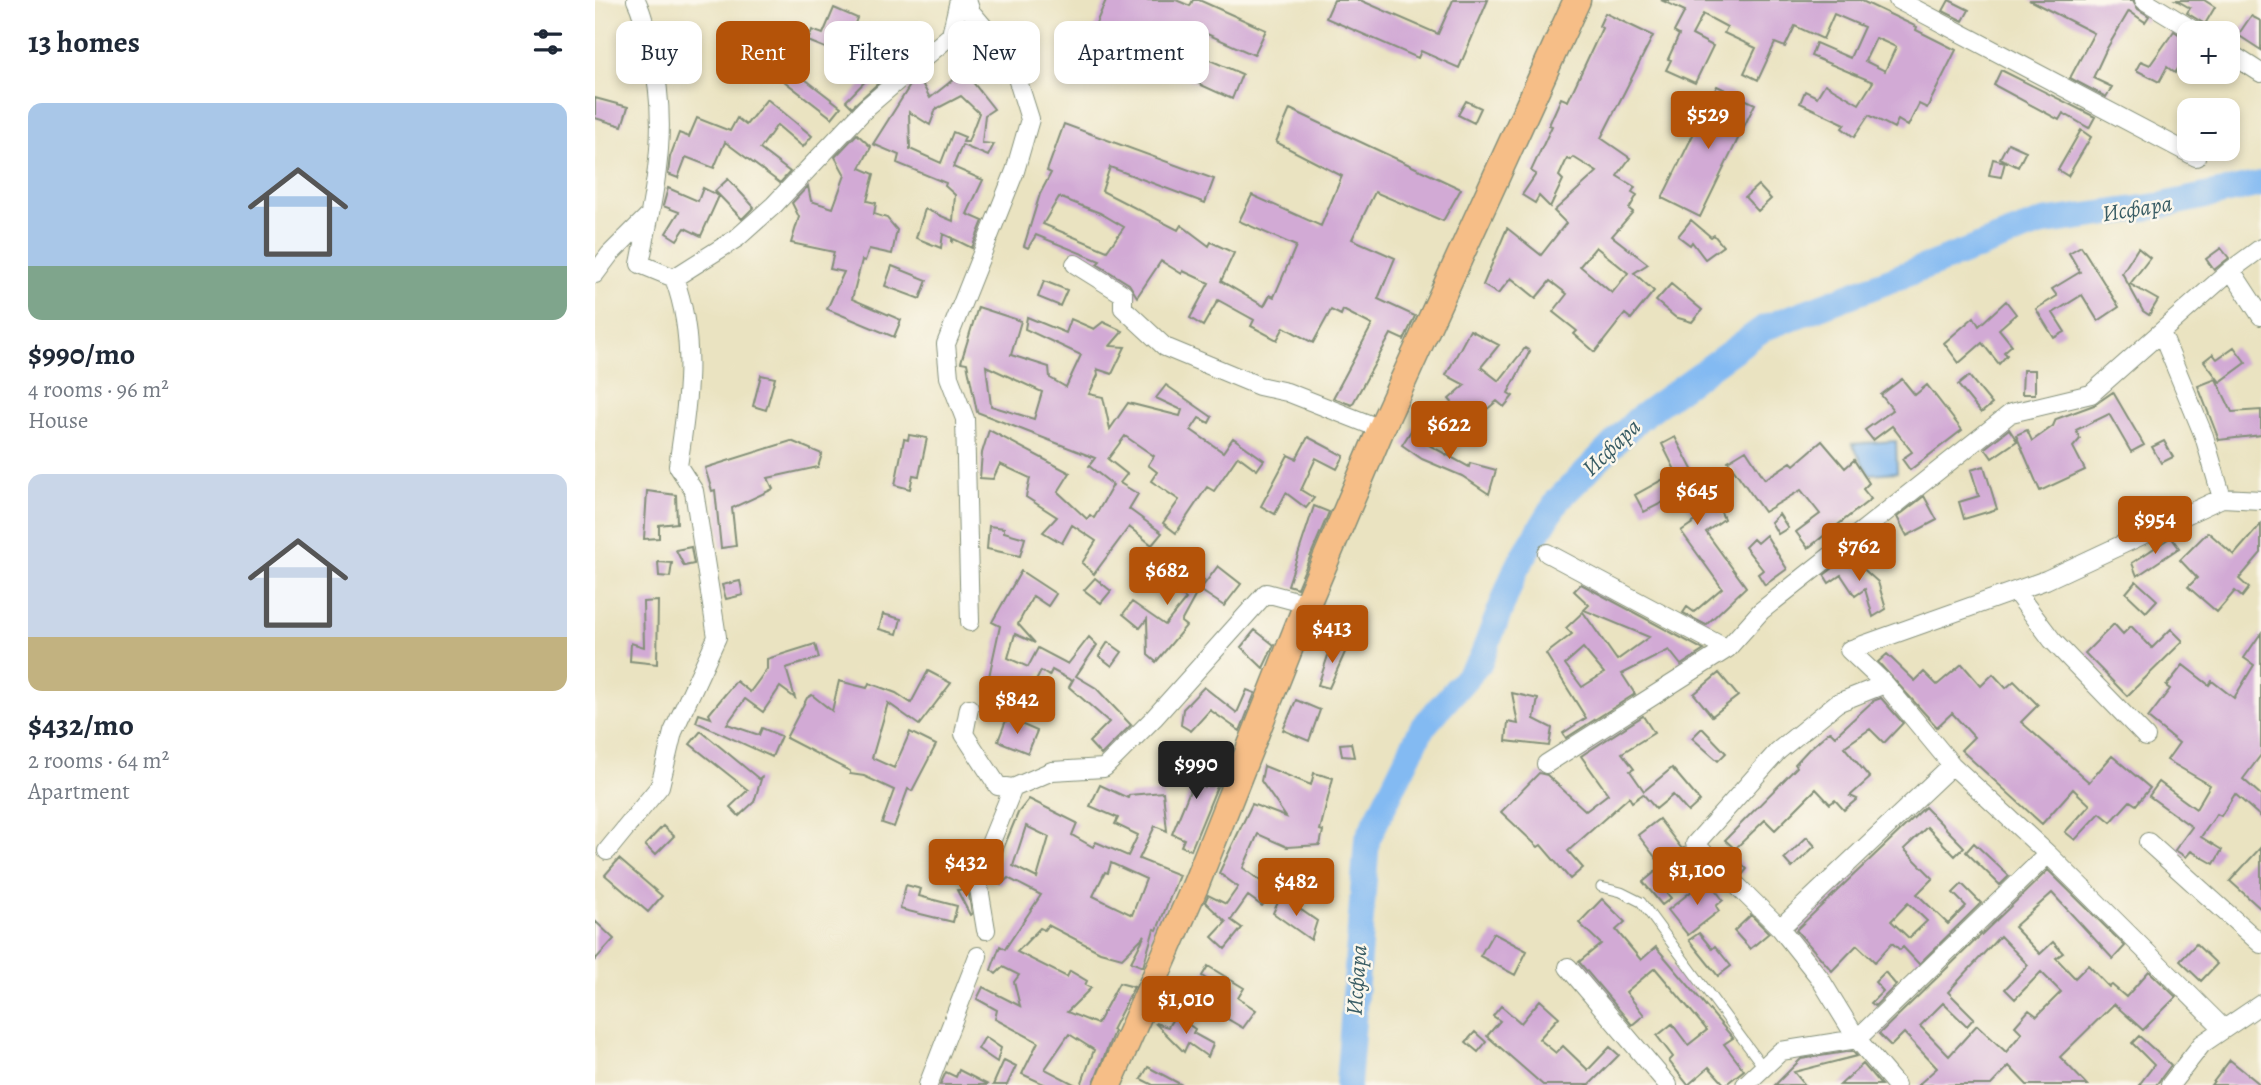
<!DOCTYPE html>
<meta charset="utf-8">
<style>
:root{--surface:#fff;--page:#f2f2f3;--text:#1f2937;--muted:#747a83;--accent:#b45309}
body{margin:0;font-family:Alegreya,serif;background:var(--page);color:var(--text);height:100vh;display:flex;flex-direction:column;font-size:26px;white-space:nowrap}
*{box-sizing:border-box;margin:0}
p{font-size:23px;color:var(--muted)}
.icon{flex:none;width:38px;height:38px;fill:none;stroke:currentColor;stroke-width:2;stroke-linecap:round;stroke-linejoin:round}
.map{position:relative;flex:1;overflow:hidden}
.drawer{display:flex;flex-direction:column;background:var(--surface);width:595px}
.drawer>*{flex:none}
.banner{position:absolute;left:21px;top:21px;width:665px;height:63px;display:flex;gap:14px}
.fabs{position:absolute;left:1582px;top:21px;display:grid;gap:14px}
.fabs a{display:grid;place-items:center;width:63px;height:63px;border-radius:14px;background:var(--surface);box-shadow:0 4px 10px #0003;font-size:35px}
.price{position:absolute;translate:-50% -60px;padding:0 16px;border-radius:7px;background:var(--accent);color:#fff;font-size:23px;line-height:46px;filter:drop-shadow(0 2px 4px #0008)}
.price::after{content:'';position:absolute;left:50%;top:42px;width:21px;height:16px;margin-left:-10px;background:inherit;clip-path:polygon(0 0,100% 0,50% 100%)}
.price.selected{background:#222;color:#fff}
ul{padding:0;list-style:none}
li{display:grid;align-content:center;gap:14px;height:371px;padding:0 28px}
li span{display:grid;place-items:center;height:217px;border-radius:14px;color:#555}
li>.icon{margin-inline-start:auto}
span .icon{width:126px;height:126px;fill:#fffc;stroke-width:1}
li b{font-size:30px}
h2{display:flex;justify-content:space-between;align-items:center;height:84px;padding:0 28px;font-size:30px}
.pill{padding:0 24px;border-radius:14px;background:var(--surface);box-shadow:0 4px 10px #0003;font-size:24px;line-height:63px}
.pill.selected{background:var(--accent);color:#fff}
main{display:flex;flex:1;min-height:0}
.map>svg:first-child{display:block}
</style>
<main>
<section class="drawer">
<h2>13 homes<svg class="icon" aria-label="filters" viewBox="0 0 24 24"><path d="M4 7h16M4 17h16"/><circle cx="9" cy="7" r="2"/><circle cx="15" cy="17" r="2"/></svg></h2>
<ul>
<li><span style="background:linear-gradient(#a9c7e8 75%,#7fa58c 0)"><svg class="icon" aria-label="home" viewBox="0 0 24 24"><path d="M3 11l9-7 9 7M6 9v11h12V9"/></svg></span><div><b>$990/mo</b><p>4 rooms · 96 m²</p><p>House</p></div></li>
<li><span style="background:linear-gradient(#c9d6e8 75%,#c2b280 0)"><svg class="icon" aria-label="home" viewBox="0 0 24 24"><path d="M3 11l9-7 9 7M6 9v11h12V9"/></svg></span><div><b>$432/mo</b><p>2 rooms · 64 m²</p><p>Apartment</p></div></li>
</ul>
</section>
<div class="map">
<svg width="1666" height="1085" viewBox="0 0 1666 1085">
<rect width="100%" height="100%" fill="#fbf7ec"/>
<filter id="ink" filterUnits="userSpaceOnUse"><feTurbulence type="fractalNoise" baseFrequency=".0143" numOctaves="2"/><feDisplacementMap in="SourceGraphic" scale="14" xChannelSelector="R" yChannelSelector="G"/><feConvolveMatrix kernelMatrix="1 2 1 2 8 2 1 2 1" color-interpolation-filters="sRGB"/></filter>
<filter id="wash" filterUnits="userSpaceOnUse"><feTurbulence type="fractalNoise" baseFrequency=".00686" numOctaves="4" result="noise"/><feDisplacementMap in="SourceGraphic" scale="28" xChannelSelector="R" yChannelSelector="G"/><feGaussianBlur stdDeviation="1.57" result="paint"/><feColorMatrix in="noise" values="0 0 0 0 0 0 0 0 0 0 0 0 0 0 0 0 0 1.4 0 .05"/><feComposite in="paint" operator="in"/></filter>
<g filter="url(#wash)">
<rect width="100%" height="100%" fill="#eae3c1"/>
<!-- water -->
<path fill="#83baf2" stroke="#517c93" stroke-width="2" d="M1301,441L1302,472L1274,474L1257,444Z"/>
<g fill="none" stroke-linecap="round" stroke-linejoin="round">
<!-- river -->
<path stroke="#83baf2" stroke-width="26" d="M753,1085L772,840L827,728L885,662L921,569L963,500L1043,419L1169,328L1449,222L1564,206L1666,184"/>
</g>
<g id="blocks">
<!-- building -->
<path fill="#d2aad5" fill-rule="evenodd" d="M511,0H581L595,6L598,0H604L671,30L659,55L601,29L592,50L647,74L637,99L496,35Z
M739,0H765L843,34L858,0H893L864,68L826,51L823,58L731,18Z
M1066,0H1265L1322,27L1321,30L1361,50L1332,108L1324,104L1313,126L1303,120L1299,128L1274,115L1259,137L1247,128L1250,124L1205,103L1210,91L1222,97L1230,84L1264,104L1278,82L1216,56L1221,43L1255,58L1269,27L1239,14L1228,39L1200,26L1190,47L1180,43L1163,80L1149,73L1161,48L1129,33L1132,27L1108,14L1097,35L1118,46L1100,83L1071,70L1076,60L1073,59L1084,35L1079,32L1090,11ZM1281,38L1301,47L1290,71L1270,61Z
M1354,0L1374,10L1368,21L1348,11Z
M1434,0H1538L1543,9L1554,16L1550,22L1534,11L1511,50L1498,78L1517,87L1511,97L1475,78L1499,33Z
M1581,0H1609L1620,7L1610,24L1592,13L1595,8Z
M239,8L262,18L255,37L288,50L294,34L310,40L299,69L257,107L251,101L282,69L213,41L217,30L228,34Z
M1010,13L1058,36L1006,138L1035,158L1022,176L1040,187L1037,192L1042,195L1034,209L1038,212L1017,236L1053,264L1039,273L1059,291L1036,319L1030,314L1000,352L979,334L982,331L958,312L972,294L955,281L941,298L916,278L903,294L888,285L912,228L946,255L971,223L959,211L1002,172L978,157L976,160L972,159L964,176L968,180L955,207L944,196L940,203L927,195L941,174L936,171L957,126L954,125L966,98L973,101L1007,28L1004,26ZM1001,247L1033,273L1017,293L985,266Z
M1656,16L1666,21V50L1643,35Z
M1579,31L1594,41V52L1580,73L1572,67L1564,82L1541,70L1546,61L1555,65Z
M193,66L246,107L237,118L184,77Z
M1406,70L1500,117L1494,128L1468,113L1464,120L1399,85Z
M369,71L399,109L390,115L387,143L399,144L393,156L367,145L358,167L388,180L372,214L388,221L377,248L359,239L357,243V238L348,234L346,248L321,238L330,209L358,221L360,195L350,186L351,183L302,163L304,155L278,144L316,84L324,78L335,98ZM366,96L384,113L373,142H368L370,137L358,132L346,163L315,149L314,112L335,125L341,109Z
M1122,86L1160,104L1105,217L1067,198Z
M0,98L33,107L27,126L0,118Z
M172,99L217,136L208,147L182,125L165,149L195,172L185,183L130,142L119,168L91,157L83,178L73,174L75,157L84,133L94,137L102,118L135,131L142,118L151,125Z
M871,101L886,108L879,123L863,115Z
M695,109L866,189L848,221L780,192L757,239L800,258L783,299L820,316L809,340L796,334L757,405L738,398L777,325L748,310L746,315L736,310L718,343L689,327L682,340L656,326L659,320L623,300L608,326L595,318L614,283L588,271L587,274L566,261L542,297L534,284L502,264L505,261L441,235L433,248L429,246L445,194L456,173L452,171L469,124L619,179L610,203L515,167L507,191L583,230L586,225L614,246L616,242L639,253L626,281L669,306L675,295L679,297L701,246L644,221L657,195L726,226L747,176L681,142ZM464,197L505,213L529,227L512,251L448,224Z
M1486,130L1496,137L1473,176L1463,170Z
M262,134L276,147L265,168L279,174L272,201L281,203L279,214L292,218L302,230L297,254L274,249L270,261L267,260L257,299L306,320L299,337L232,309L249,272L235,269L239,252L196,243L204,217L197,203L213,186L216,201L238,208L250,175L240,157Z
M1413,143L1431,151L1423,167L1405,158Z
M1398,159L1410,162L1406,177L1394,175Z
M133,179L159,207L147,219L120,191Z
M1163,185L1176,199L1163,211L1150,197Z
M73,188L103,201L108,188L124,196L106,236L90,228L82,240L71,233L84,212L68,206Z
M1096,220L1116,237L1119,235L1128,246L1110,259L1097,242L1095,245L1083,236Z
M1486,246L1524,307L1503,321L1487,295L1458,313L1470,332L1459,338L1441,309L1462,296L1457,289L1485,272L1474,253Z
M1543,248L1555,258L1535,284L1563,300L1554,315L1548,311L1527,273Z
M1626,248L1634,258L1619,270L1611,259Z
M297,266L332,280L325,299L290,286Z
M449,281L472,290L465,306L443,297Z
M1076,284L1107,310L1097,322L1080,317L1061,301Z
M1411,301L1421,314L1404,329L1417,345L1409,352L1412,355L1404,364L1387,343L1364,363L1349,343L1379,317L1384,326Z
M383,307L426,321L416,355L454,367L455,378L471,387L486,355L430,329L432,317L471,333L476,319L499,329L508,322L528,331L515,346L530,347L517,374L502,369L503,375L494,394L508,397L515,429L533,403L585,416L587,410L561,398L571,385L617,417L614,423L604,418L596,430L628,452L638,438L669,460L662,470L643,456L619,491L612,487L581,533L568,523L584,500L556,481L562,472L553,465L559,456L530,436L513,459L532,474L525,483L543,494L534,509L567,533L557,545L534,527L499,574L487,563L501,541L477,525L467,543L448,532L462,517L431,497L435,478L405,464L398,479L385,478L387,453L394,430L475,473L463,492L492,519L495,515L499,518L518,485L494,466L500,458L382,412L372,363L366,362ZM391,366L447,392L439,419L396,406Z
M875,330L904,345L886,367L904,381L930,348L935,351L913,393L918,396L909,407L902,401L875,423L854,399L870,385L851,375Z
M1639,347L1651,363L1625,382L1609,361L1618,354L1622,359Z
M1428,370H1440V394H1427Z
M166,375L180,378L171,410L158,406Z
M1374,376L1397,404L1386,413L1363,385Z
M1307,379L1320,395L1332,385L1367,430L1315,470L1307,459L1317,452L1297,426L1278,440L1270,430L1298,410L1286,395Z
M1621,379L1637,412L1666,410V435L1624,440L1603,386Z
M1518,392L1549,445L1536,452L1514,414L1481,430L1485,439L1478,447L1490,470L1445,491L1421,435L1432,430L1437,441L1458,426L1461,419L1499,405Z
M819,426L834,436L832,444L874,467L875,463L901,470L894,494L867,476L827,459L807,445Z
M1414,429L1422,441L1397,458L1390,448Z
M314,435L332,438L324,476L318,475L315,489L300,485L309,439L313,440Z
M713,437L749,456L742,469L721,458L706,490L719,498L711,508L691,493L680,514L666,506L693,455L701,459Z
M1080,437L1101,477L1108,471L1129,519L1111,532L1151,587L1111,625L1088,613L1092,607L1099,612L1127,588L1086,531L1102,520L1084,494L1049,512L1040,495L1081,472L1067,444Z
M196,441L227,454L223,467L173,478L178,489L137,508L141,546L126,548L120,490L117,491L110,468Z
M1227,441L1250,468L1259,460L1274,483L1268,489L1276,499L1213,548L1201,532L1225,514L1206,490L1169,512L1133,461L1151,450L1170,479L1196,462L1199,465Z
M1569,441L1578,457L1566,463L1557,447Z
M1389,466L1402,509L1369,519L1364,502L1384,496L1376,470Z
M52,491L81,495L82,523L64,525V538L49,539Z
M1329,496L1342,520L1312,536L1302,517Z
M719,506L734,512L702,588L693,585Z
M1184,514L1193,528L1183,534L1176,522Z
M1666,524V553L1644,579L1654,588L1647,597L1640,591L1622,612L1593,587L1602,578L1585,560L1613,532L1639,555Z
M394,526L409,528V532L430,538L425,556L392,549Z
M1171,535L1192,569L1170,585L1163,574L1168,570L1150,547L1158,539L1162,543Z
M1576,537L1584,548L1542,576L1537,563Z
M96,547L99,564L89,566L81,550Z
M570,554L609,580L586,622L591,626L561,662L553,655L552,619L545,628L528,614L537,602L570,625L591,599L559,570Z
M1254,556L1283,582L1291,609L1278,617L1270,589L1260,596L1246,575L1234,583L1229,575Z
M63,562L77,563L75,577L64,576Z
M623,566L646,584L629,606L605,590Z
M426,571L461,594L453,606L438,596L423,624L440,643L420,634L413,658L433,667L443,648L473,664L494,637L502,645L481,676L501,688L536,725L506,755L494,742L514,722L474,687L479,678L477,681L457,670L454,676L446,671L434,695L417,687L393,681L405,626L397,622Z
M500,578L516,591L506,603L489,590Z
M145,581L148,595L131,599L127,585Z
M1541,581L1562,600L1551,612L1531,593Z
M986,584L1109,650L1086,665L1074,650L1027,674L1040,694L971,738L968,733L991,718L951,654L977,634L971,628L988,612L1022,660L1054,637L989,610L994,605L979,591ZM988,648L1009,673L987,687L970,664Z
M63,601L62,664L35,661L36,643L49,647L48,602Z
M288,614L306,619L302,634L284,629Z
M1519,624L1528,634L1536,626L1557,648L1576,629L1588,641L1532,696L1490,653Z
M660,630L679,645L668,668L646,647Z
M1666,633V755L1648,779L1666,795V817L1640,794L1626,816L1622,814L1606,837L1627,850L1619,864L1596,851L1591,857L1580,850L1597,827L1554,796L1564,782L1601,809L1615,785L1572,760L1584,743L1553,718L1575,689L1571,686L1588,665L1614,685L1617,681L1639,698L1659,665L1649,658Z
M513,642L527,652L517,666L504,656Z
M220,644L224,658L191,668L200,698L185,687L168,712L150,699L132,724L164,735L167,728L186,736L177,757L101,722L104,714L116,718L114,714L141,681L155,692L172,669V659Z
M737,644L752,648L734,688L723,685Z
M1292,654L1320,681L1329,672L1342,685L1367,664L1386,686L1398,674L1411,688L1419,681L1443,705L1426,722L1494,782L1517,756L1555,788L1541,805L1535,801L1516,822L1505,813L1480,840L1470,832L1495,805L1478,789L1447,824L1366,750L1379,737L1357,713L1342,727L1283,662Z
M333,671L356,683L324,725L293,703L277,758L299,768L315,732L341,745L317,791L313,789L299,827L287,823L299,790L269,776L255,774V771L191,738L212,698L217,695L237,711L244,681L272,688L274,683L301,693L316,703Z
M1124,673L1143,696L1117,716L1099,694Z
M609,687L642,713L652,690L660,693L645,731L615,710L596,731L586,725L588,709Z
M917,693L943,699L939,719L957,728L954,746L911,741L913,722L923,724Z
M1286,698L1308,723L1289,743L1275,729L1249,747L1275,778L1255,796L1262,799L1249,810L1240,800L1235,804L1221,789L1180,830L1170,820L1140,849L1130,840L1202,767L1200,764L1214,749L1235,731L1240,736L1278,701Z
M701,700L725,710L714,741L688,730Z
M1048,716L1059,733L1027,753L1039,769L1035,771L1049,791L1077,768L1105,801L1093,812L1078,795L1061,809L1048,794L1037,802L1034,797L973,851L988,868L975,879L946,845L943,847L906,812L944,773L952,775L991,811L1013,794L986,756Z
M412,718L442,731L433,753L403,741Z
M1107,728L1131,753L1123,761L1097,738Z
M106,731L164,779L167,776L159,802L144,816L135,807L153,790L95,744Z
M756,743L759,757L747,756L745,744Z
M591,757L628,772L596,850L586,846L589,839L577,834L596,788L619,786L585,771Z
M669,766L716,785L719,773L738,778L725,830L728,831L725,845L692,847L663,834L648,868L679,891L667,906L653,896L636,920L647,928L630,949L617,937L631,922L610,902L613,895L631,904L643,887L624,873L657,804L691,817L666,781Z
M505,785L533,798L534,795L568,792L572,831L560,826L544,859L584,875L562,930L559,929L548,967L536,962L550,935L527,958L505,952L453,925L449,930L445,928L422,952L472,977L475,971L492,981L490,985L496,988L472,1012L502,1024L524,983L539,987L517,1030L519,1031L498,1085H486L499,1050L474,1034L450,1069L481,1085H451L427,1074L443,1042L400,1019L402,1010L382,999L388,987L425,1006L419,982L424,975L408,967L401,974L396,970L405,946L410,949L446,895L413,878L406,885L396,878L423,813L434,799L482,823L477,835L498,847L501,842L533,856L543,835L520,824L523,818L495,806ZM431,826L454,837L442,878L418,866ZM516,863L551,879L537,915L498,896L510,872L513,873Z
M1330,807L1369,847L1360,856L1332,827L1309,849L1338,878L1322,894L1353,924L1371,906L1358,893L1367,884L1386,903L1324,964L1308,947L1305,950L1297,943L1280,962L1262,945L1237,971L1201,930ZM1313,903L1332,921L1314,938L1296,921Z
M1064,819L1087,849L1089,848L1111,870L1100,879L1089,867L1066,886L1076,898L1067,905L1048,882L1067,866L1043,835Z
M68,826L79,836L60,855L50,845Z
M1212,837L1220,846L1197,868L1189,859Z
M1379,843L1414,876L1405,885L1371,852Z
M1666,847V909L1635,881Z
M1140,857L1152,869L1147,875L1135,863Z
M24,859L67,896L53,912L10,875Z
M1453,870L1530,946L1518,959L1457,893L1419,927L1445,954L1458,942L1468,953L1461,958L1480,978L1493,965L1514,987L1517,985L1531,997L1554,971L1581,997L1548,1030L1519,1004L1465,1057L1492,1085H1432L1414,1066L1396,1085H1323L1342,1068L1309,1033L1296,1046L1284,1034ZM1405,936L1433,965L1410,989L1420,999L1446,972L1466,992L1442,1016L1434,1010L1420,1026L1427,1033L1411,1052L1382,1025L1354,1056L1325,1026L1348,1003L1372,1026L1379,1018L1353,992Z
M1112,879L1128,900L1121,906L1124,911L1093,935L1073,910Z
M311,885L326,889L324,896L362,906L358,922L305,909Z
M373,889L377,914L375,915L362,890Z
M686,896L722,921L716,940L678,913Z
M1007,899L1030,922L1021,930L1046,960L1061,947L1138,1038L1129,1044L1149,1070L1130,1085L1114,1067L1093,1085L1074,1061L1078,1057L1062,1036L1077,1024L1093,1045L1112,1030L1060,968L1031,992L1049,1015L1037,1025L984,962L1006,944L984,923Z
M1156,915L1174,933L1155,949L1139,931Z
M0,921L19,939L0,960Z
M898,933L932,951L920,975L885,956Z
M1104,933L1117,949L1120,946L1136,966L1123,976L1094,940Z
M1601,944L1622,964L1606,981L1585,961Z
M613,966L649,988L643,998L661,1010L648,1028L614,1008L619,995L605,989L614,981L607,976Z
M1290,972L1301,985L1280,1006L1276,1003L1288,991L1280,982Z
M945,1000L964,1017L944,1039L961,1053L968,1046L993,1070L1015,1047L1024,1055L994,1085H948L892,1036L905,1021L898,1016L906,1006L926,1023Z
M580,1015L600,1029L598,1033L618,1044L613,1057L593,1043L589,1052L560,1023L573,1027Z
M880,1032L891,1042L883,1052L871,1042Z
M1544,1036L1576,1065L1561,1085H1544L1559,1065L1537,1043Z
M390,1037L406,1048L402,1062L383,1049Z
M1257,1051L1262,1056L1199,1072L1210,1085H1180L1206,1059Z
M409,1060L421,1066L412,1085H398Z
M1635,1060L1666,1085H1616Z
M1268,1064L1286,1085H1245Z
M553,1067L587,1085H558L546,1079Z
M364,1070L393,1085H345L351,1072L361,1077Z"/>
</g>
</g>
<g filter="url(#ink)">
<use href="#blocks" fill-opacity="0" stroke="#84907a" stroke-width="2"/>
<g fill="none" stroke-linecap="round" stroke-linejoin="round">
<!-- service casing -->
<g stroke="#84907a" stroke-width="11">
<path id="service" d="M1006,887L1026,892L1046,902L1169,1068"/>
</g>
<!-- minor casing -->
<g stroke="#84907a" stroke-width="20">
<path id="minor" d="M41,0C49,16 52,34 56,51C75,129 60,187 45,264L79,278L142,238L179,205L272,107L356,35L364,0
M372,0L376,12L416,59L435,119L420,171L351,344L354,377L370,419L375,622
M1303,0L1601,157
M1549,0L1603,33
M1633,52L1666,73
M480,264L528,294V308L570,347L664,386L692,392L786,429
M1636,270L1666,316
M0,274L15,254L54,215
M1566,332L1609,436L1627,498
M952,553L1132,649
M1420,591L1457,640L1551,737
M1290,684L1242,703L1183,751L1100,844L1185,928L1224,977L1262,1039L1453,854
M374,708L369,734L403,786L418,788
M951,764L1132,649L1166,611L1416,413L1496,394L1636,270L1666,248
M1553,842L1666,944
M12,851L65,786L78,732L122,637L99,491L83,466C93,402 102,340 79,278
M1185,928L1357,765
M391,930L382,876L418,788L457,771L509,768L559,718L671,593L712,604
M973,967L1073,1085
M1629,1029L1453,854L1357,765L1290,684L1254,650L1451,580L1627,498L1666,500
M333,1085L383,956
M1150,1085L1186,1051L1262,1039L1301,1085
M1575,1085L1607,1044L1666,1004"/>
</g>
<!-- primary casing -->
<g stroke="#84907a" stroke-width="29">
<path id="primary" d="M513,1085L601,884L712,604L786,429L982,0"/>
</g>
<!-- service -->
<use href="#service" stroke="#fff" stroke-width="9"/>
<!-- minor -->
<use href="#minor" stroke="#fff" stroke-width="18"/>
<!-- primary -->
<use href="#primary" stroke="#f6be87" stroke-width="26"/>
</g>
</g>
<g text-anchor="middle" stroke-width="5" stroke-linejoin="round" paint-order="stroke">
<!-- water labels -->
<g font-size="23" font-style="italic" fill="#385c64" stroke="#fbf7ec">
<text transform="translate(1542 208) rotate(-9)" y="8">Исфара</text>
<text transform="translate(1016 447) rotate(-44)" y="8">Исфара</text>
<text transform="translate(761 980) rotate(-86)" y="8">Исфара</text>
</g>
</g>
</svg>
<div class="fabs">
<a>+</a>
<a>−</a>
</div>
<b class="price" style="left:1113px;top:151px">$529</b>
<b class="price" style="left:854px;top:461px">$622</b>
<b class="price" style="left:1102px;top:527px">$645</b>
<b class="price" style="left:1560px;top:556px">$954</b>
<b class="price" style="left:1264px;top:583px">$762</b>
<b class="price" style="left:572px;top:607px">$682</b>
<b class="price" style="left:737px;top:665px">$413</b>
<b class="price" style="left:422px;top:736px">$842</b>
<b class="price selected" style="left:601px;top:801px">$990</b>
<b class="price" style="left:371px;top:899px">$432</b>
<b class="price" style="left:1102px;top:907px">$1,100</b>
<b class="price" style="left:701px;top:918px">$482</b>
<b class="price" style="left:591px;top:1036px">$1,010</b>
<div class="banner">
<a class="pill">Buy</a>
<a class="pill selected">Rent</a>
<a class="pill">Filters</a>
<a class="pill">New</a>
<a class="pill">Apartment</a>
</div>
</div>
</main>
